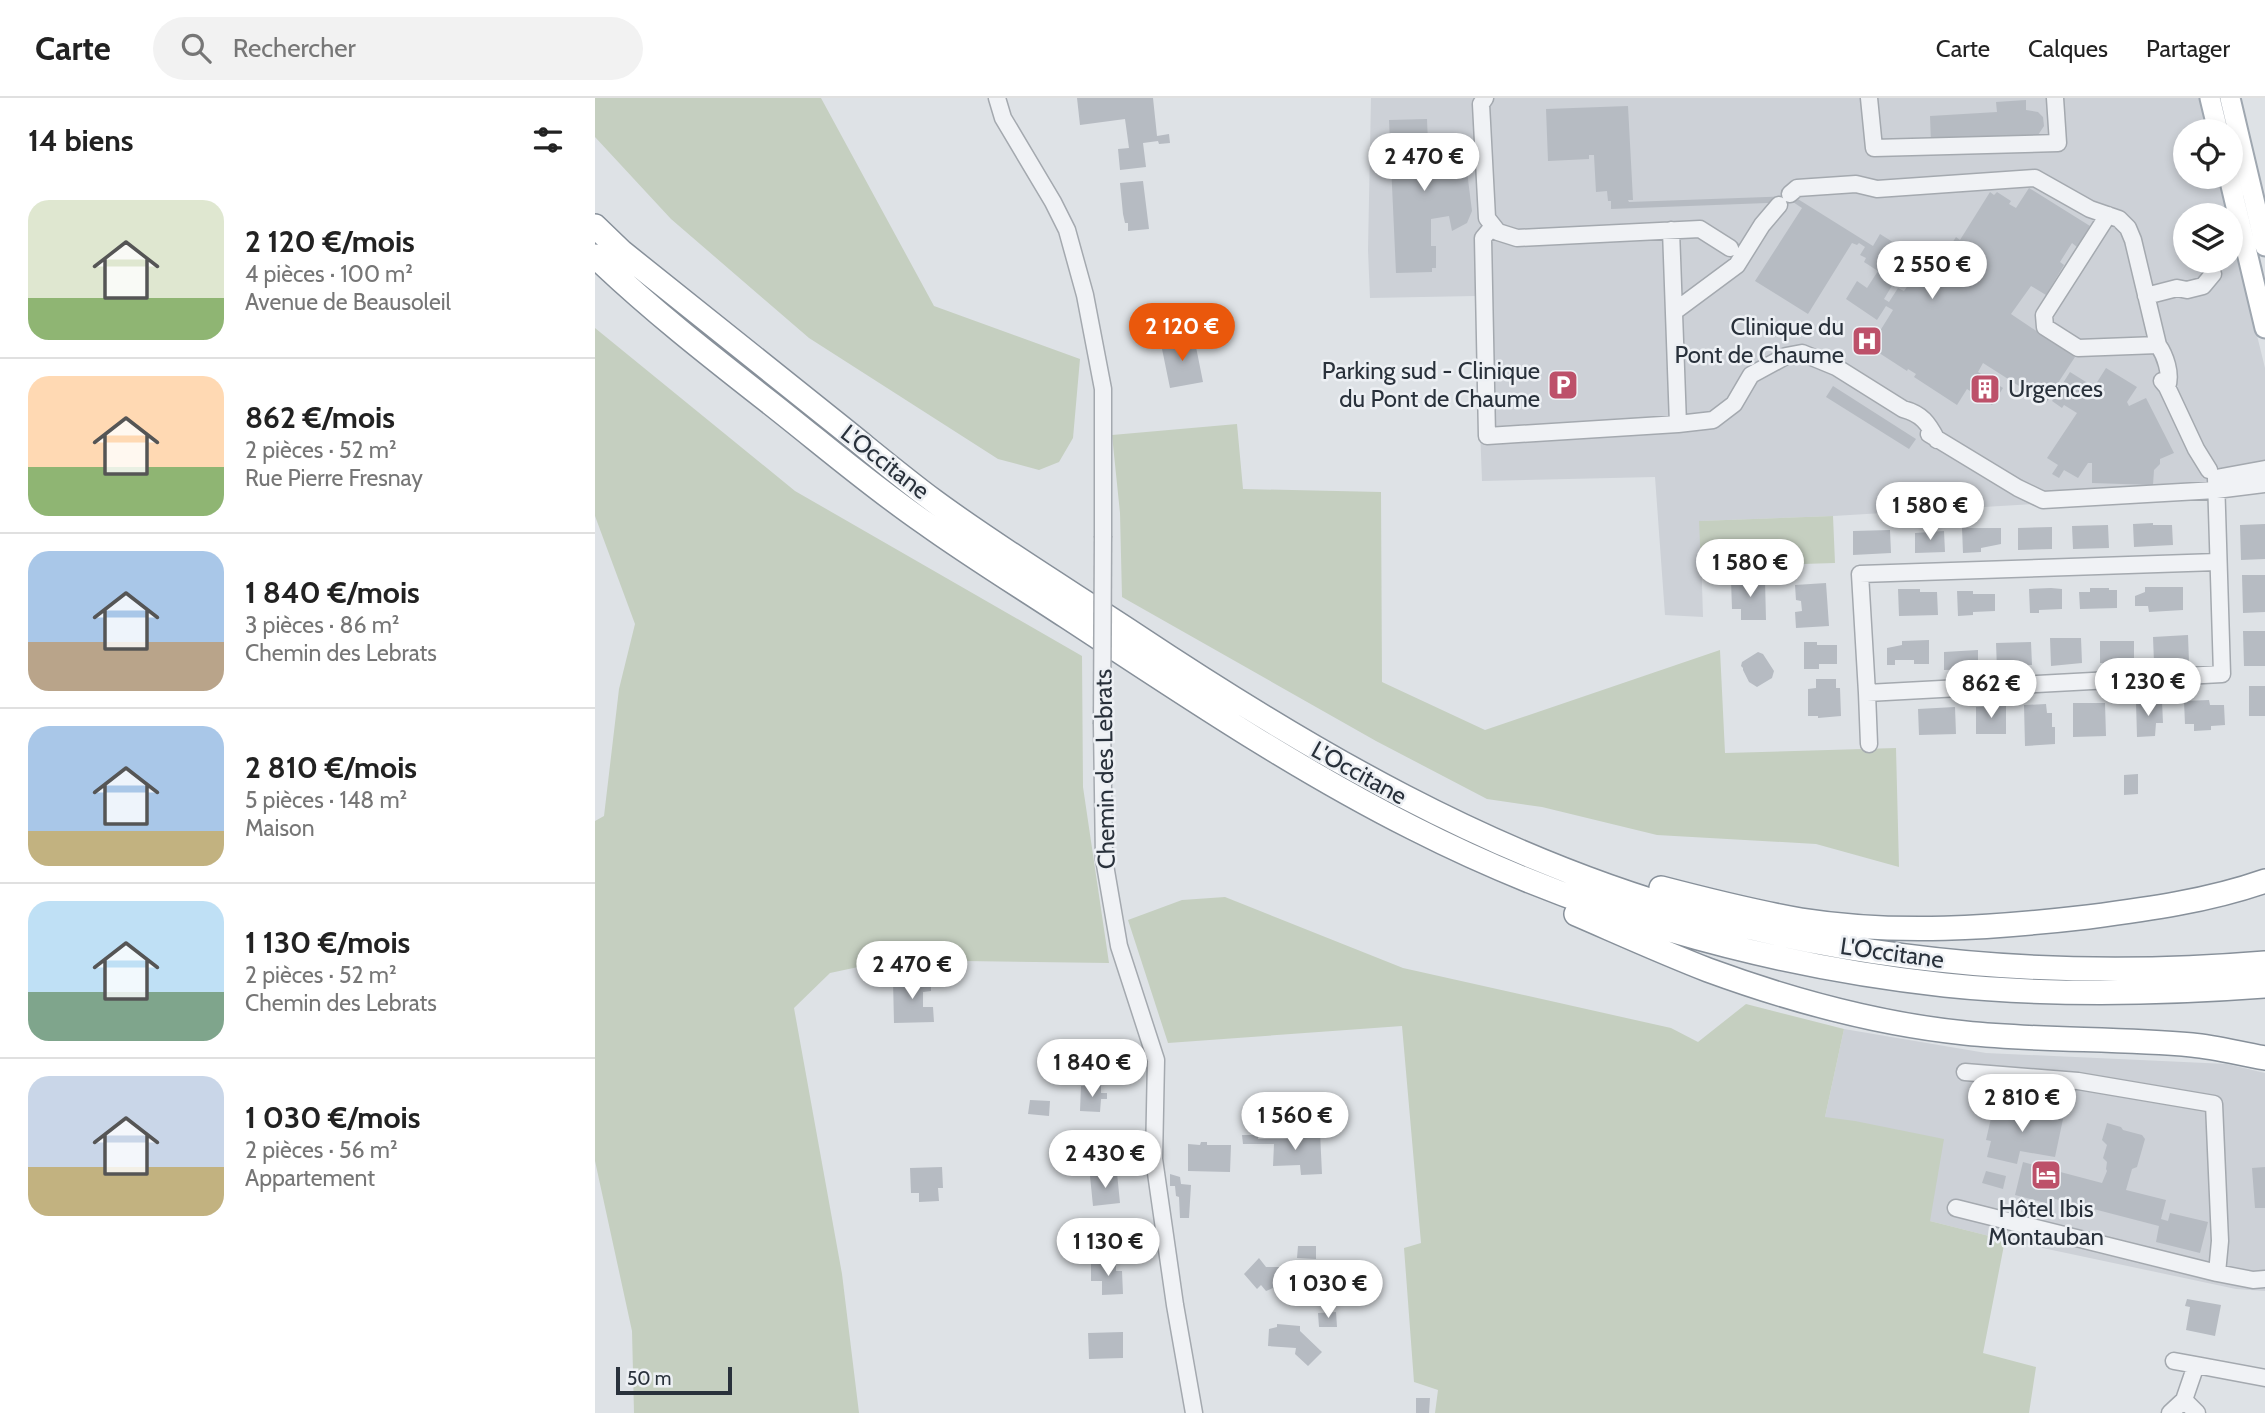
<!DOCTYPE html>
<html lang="fr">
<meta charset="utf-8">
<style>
:root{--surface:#fff;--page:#f2f2f2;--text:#222;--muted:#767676;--line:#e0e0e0;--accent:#ea580c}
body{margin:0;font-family:Cabin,sans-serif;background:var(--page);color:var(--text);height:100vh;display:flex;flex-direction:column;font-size:26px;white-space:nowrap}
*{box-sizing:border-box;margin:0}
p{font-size:23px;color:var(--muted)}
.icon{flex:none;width:38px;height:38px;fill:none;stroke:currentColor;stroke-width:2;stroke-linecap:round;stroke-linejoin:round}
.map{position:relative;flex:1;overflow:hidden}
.details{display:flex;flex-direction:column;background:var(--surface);width:595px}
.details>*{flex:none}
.buttons{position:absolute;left:1578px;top:21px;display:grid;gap:14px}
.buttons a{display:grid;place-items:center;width:70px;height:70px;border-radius:50%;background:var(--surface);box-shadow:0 4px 10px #0003;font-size:35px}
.scale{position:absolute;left:21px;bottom:18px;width:116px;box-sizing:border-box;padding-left:7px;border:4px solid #29313b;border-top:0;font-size:19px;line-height:24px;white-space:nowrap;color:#29313b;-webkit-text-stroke:5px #edf0f4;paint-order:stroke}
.price{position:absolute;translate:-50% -60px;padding:0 16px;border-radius:24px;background:#fff;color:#222;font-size:23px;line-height:46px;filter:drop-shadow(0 2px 4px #0008)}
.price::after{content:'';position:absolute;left:50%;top:42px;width:21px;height:16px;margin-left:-10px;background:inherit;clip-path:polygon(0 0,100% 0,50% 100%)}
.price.current{background:var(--accent);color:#fff}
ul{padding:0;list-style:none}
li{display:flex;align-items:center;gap:21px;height:175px;padding:0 28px}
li+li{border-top:2px solid var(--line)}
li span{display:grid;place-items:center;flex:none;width:196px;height:140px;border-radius:21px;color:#555}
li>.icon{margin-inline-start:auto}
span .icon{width:84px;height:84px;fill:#fffc;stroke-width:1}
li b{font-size:30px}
h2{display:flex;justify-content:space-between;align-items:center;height:84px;padding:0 28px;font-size:30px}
header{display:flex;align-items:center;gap:42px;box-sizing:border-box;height:98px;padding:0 35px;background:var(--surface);border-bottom:2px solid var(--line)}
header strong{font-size:33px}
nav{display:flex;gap:38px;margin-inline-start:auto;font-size:24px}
.search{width:490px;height:63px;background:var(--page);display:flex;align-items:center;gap:18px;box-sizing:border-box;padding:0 24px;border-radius:38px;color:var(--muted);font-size:26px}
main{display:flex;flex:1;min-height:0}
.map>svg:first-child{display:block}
</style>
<header>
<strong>Carte</strong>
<div class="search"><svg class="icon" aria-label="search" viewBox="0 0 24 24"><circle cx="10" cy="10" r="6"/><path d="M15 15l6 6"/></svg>Rechercher</div>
<nav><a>Carte</a><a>Calques</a><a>Partager</a></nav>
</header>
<main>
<section class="details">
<h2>14 biens<svg class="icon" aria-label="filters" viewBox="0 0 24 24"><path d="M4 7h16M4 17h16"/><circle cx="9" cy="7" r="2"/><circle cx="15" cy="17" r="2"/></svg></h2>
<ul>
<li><span style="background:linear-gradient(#dfe7d0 70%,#8fb573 0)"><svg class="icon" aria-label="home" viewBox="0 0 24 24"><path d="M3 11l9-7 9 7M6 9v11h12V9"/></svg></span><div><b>2 120 €/mois</b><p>4 pièces · 100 m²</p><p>Avenue de Beausoleil</p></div></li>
<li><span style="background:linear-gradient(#ffd9b3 65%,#8fb573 0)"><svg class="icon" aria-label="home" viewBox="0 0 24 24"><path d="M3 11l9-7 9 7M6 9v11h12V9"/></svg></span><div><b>862 €/mois</b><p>2 pièces · 52 m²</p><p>Rue Pierre Fresnay</p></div></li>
<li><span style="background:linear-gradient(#a9c7e8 65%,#b9a48a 0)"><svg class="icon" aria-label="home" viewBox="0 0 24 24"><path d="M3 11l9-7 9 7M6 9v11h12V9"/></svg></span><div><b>1 840 €/mois</b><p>3 pièces · 86 m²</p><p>Chemin des Lebrats</p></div></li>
<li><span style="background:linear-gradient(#a9c7e8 75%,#c2b280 0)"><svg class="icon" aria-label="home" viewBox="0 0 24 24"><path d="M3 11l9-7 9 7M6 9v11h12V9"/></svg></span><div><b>2 810 €/mois</b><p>5 pièces · 148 m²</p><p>Maison</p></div></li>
<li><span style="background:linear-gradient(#bfe0f5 65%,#7fa58c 0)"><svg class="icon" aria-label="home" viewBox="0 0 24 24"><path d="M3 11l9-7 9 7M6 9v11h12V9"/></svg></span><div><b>1 130 €/mois</b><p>2 pièces · 52 m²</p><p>Chemin des Lebrats</p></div></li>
<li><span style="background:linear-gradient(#c9d6e8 65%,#c2b280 0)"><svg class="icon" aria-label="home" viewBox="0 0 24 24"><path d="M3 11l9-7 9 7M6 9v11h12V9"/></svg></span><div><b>1 030 €/mois</b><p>2 pièces · 56 m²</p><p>Appartement</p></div></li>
</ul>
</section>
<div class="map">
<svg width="1670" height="1315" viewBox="0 0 1670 1315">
<rect width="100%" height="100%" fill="#dee2e6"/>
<!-- built -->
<path fill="#cdd1d7" d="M776,0H1605L1613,33H1591V79H1624L1633,117H1591V163H1636V131L1670,270V363L1626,374L1614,401L1574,398L1238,418L1105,423L1108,519L1070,517L1060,379L887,383L880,198L775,200L773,152Z
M1249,931L1391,955L1632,966L1670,975V1193L1641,1191L1410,1142L1335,1123L1230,1019Z"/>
<!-- green -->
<path fill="#c5cfc0" d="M0,0H226L339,208L485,261L478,340L464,364L444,372L403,361L214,240L76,121L0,39Z
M0,230L200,393L487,558L488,689L514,865L296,862L235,875L199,910L247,1176L264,1315H39L37,1233L0,1063V723L9,718L24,591L40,526L0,418Z
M642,326L648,391L786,394L787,584L890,632L1125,552L1130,655L1301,650L1304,769L1221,746L1062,737L947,709L892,701L781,643L527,499L525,415L517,337Z
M1238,418L1240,465L1106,469L1104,423Z
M630,799L808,870L1076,930L1103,944L1151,906L1249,931L1230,1019L1260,1023L1349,1041L1335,1123L1410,1142L1388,1255L1441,1269L1434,1315H840L843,1292L819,1284L809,1150L826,1145L807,928L573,945L533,822L587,802Z"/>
<!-- building -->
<path fill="#b6bbc2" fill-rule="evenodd" d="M482,0H558L562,38L574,36L575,45L564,46L563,43L548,45L551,69L525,72L523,51L534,50L530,21L485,27Z
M1431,2V12L1443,14L1448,19L1449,28L1443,37L1336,45L1335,18L1402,14L1401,4Z
M1033,8L1038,102H1033L1034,104L1198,98L1278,148L1285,136L1320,158L1318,162L1326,167L1328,164L1338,170L1343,163L1350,168L1356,159L1350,156L1361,139L1365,142L1395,94L1399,97L1402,94L1416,103L1414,106L1421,110L1434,90L1495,128L1482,149L1477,145L1465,164L1469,167L1451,197L1436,188L1416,216L1480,259L1457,294L1461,296L1475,274L1499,289L1511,270L1542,289L1532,304L1534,308L1551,300L1579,355L1565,361V366L1559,372L1558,387L1497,385V365H1493L1483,380L1469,372L1464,380L1457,376L1463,367L1452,360L1482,315L1469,307L1467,310L1457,303L1459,300L1456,298L1451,305L1388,265L1383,274L1408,290L1397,307L1372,291L1362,307L1319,279L1321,276L1313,271L1312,273L1275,249L1298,212L1291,208L1282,222L1251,201L1262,183L1272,190L1283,173L1269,164L1271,160L1265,157L1270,149L1264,145L1262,147L1257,145L1213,216L1160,183L1207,110L1198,104L1016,111V103H1013L1012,93L1001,94L999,57H994V61L953,63L951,11ZM1308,178L1316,183L1309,193L1303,190L1294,204L1289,201L1298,186L1302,189Z
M832,21L834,70L845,69L839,45L868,42L877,113L872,125L857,133L854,118L836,121V148H841V170H837V174L801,175L794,22Z
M548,83L554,131L533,133V125H530L528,116L525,85Z
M599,239L608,284L575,290L566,246Z
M1238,288L1321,341L1314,351L1231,299Z
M1558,425V427H1577L1578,447L1539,449L1538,426Z
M1670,426V461L1646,462L1645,427Z
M1513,427L1514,450L1478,451L1477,428Z
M1457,429V451L1423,452V430Z
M1367,430H1406V446L1386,450V454L1368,455Z
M1295,432L1296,455L1258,457V433Z
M1349,433L1350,454L1320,455V435Z
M1647,477H1670V514L1648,515Z
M1136,482H1170L1171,522H1146V511H1137Z
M1231,485L1234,528L1201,530L1200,514L1207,513L1206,503L1201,502L1200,487Z
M1550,489H1588V512L1554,514L1553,508H1540V498L1550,494Z
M1456,490L1467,491V511L1444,512V515H1435L1434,491Z
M1495,490H1514V492H1522V510L1485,511L1484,494H1495Z
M1303,491H1325V494H1342L1343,517L1304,518Z
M1362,493H1378V496H1400V513L1378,514V517L1363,518Z
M1648,533H1670V568H1649Z
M1593,537L1594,564L1559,565L1558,539Z
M1455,540H1486L1487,565L1456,568Z
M1334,542V566H1319V562H1300V567H1292V550L1307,547V543Z
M1505,543H1539V564L1505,565Z
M1209,544H1222V547H1242V566H1224V571H1209Z
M1436,544L1437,567H1425V570L1402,571L1401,545Z
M1383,552V571L1349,572V554Z
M1163,554L1168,556L1179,573L1177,580L1162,589L1154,584L1148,572V570L1146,568L1147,564Z
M1221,581H1241V590H1245L1246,618L1223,620V618H1213V591L1221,590Z
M1654,588H1670V618H1654Z
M1614,602L1615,607H1629L1630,627L1616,628V632L1599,633V626H1590L1589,603Z
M1567,603L1568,625H1561L1560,638L1542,639L1541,604Z
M1478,605H1510L1511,638L1478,639Z
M1451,606L1452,615H1457V629H1460V646L1430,648L1429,607Z
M1411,608V636H1381V609Z
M1360,609L1361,636L1324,637L1323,611Z
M1543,676V696L1529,697V677Z
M336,881V893L328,894V909H338L339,924L299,925L298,882Z
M486,988H506V995H512V1001H506L505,1014L485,1013Z
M435,1002L455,1003L454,1018L433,1016Z
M1399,1007L1445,1018L1446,1016L1468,1021L1460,1059L1425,1053L1422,1066L1392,1059L1396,1043L1391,1042Z
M1512,1025L1526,1029L1528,1032L1547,1037L1550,1041L1542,1069L1537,1071L1531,1092L1571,1102L1566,1121L1573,1123L1575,1115L1613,1124L1605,1155L1561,1144L1564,1128L1460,1101L1458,1107L1420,1097L1428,1064L1507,1085L1512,1073L1511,1071L1512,1064L1508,1060L1512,1047L1507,1042Z
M725,1034L727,1076L706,1077L705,1067L678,1068L679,1046H648L647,1037H663V1041H690L708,1040V1035Z
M606,1044H612V1047H636L635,1074L593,1073V1046L605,1047Z
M347,1069L348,1090H343L344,1103L324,1104V1095H316L315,1070Z
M1670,1069V1110H1660L1657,1070Z
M1391,1073L1411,1078L1408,1091L1387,1085Z
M522,1075L525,1105L498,1108L495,1078Z
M575,1076L585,1079L586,1086L596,1087L594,1120H585L584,1099L581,1098L580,1088H575Z
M703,1148H721V1161L702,1160Z
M664,1160L671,1169H688L697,1162L706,1172L703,1176L709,1182L693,1196L689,1192L683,1196L678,1190L671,1193L666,1187L662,1191L649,1176Z
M521,1164V1173H527L528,1196L507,1197V1183H496V1165Z
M1592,1201L1626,1207L1620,1238L1591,1232L1595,1209L1590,1208Z
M741,1214L742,1229H724L723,1215Z
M682,1226L705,1228V1233L727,1254L713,1268L700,1256L701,1250L673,1248L674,1231L682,1229Z
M528,1234V1260L494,1261L493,1235Z
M821,1300H835L834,1315H821Z"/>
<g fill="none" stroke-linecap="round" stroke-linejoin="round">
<!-- minor casing -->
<g stroke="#a4a9af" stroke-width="19">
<path id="minor" d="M402,0L408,20L458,104L472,132L490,197L508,291V438
M890,0L886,6L892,120L903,134L922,140L1105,131L1135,150
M1274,0L1279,50L1463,45L1460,0
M1636,64L1644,91
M1195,96L1202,90L1261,86L1282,91L1440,80L1495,111L1524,121L1533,130L1538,142L1563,247C1570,257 1577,276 1572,289
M1513,117L1449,217L1450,229L1483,250L1563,247
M898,128L888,140L892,338L1083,326
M1076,132L1083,326L1118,322L1139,306L1156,277L1191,258L1207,255L1241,269L1308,311C1327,316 1333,325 1342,342
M1551,198L1582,190L1592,192L1608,188L1618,176
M1080,213L1142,167L1167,127L1184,107
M1567,283L1572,289L1601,351L1614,372
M1334,336L1423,390L1448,402L1621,392L1670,386
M1621,380L1627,576L1272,595L1265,476L1622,464
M1621,380L1670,371
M1272,595L1274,646
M507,626L509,761L524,848L561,962L559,1061L580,1207L599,1315
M1370,974L1483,983L1619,1006L1625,1143L1622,1175
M1361,1110L1622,1175L1658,1182L1670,1181
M1579,1263L1601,1267
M1589,1302L1602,1315
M1575,1315L1589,1302L1601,1267L1670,1280"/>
</g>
<!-- major casing -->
<g stroke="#9fa7b0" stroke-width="23">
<path id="major" d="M1615,0L1623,33
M1635,0L1670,148
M1634,79L1670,230"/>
</g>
<!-- highway casing -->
<g stroke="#87909a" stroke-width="26">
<path id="highway" d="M0,128L27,154C97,210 167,266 237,322C271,349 304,377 339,403C403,450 472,492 539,536C715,653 896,759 1101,816C1286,867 1478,881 1670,865
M0,158C54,210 114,257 174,304C225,344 276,388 330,425C376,458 425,488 472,519C585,593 697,669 818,730C983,814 1166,867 1350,887C1456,898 1563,896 1670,888
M1066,790C1112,802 1159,814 1206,822C1301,837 1398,830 1493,819C1553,811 1613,803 1670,783
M981,816C1025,835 1069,855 1113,872C1195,902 1282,926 1370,935C1445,943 1522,940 1597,947C1621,949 1646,956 1670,960"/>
</g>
<!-- minor -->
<use href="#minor" stroke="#f0f2f5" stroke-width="16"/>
<!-- major -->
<use href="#major" stroke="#fff" stroke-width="19"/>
<!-- highway -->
<use href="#highway" stroke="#fff" stroke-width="23"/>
<!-- minor-bridge casing -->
<g stroke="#a4a9af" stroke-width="19" stroke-linecap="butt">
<path id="minor-bridge" d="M507,626L508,438"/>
</g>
<!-- minor-bridge -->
<use href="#minor-bridge" stroke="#f0f2f5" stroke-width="16"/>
</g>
<!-- icons -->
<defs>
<g id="hospital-square" transform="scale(1.575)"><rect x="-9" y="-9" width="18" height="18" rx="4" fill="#bd516a" stroke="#edf0f4"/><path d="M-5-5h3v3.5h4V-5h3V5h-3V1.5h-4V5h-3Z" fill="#fff"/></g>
<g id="parking-square" transform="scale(1.575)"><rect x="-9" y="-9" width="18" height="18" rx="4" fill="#bd516a" stroke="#edf0f4"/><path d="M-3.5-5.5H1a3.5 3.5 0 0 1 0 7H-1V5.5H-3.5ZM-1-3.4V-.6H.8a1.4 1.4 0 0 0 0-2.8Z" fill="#fff"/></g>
<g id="building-square" transform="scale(1.575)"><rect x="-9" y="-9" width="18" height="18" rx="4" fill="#bd516a" stroke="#edf0f4"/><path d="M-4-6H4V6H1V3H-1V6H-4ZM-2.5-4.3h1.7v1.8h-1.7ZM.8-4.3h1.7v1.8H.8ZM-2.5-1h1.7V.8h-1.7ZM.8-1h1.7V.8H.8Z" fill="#fff"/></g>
<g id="hotel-square" transform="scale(1.575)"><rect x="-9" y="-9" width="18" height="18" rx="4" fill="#bd516a" stroke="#edf0f4"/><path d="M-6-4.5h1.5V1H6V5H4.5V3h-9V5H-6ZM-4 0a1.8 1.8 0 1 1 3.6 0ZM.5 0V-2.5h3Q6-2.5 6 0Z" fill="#fff"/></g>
</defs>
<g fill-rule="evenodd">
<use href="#hospital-square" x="1272" y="243"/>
<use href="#parking-square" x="968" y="287"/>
<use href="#building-square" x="1390" y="291"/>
<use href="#hotel-square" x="1451" y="1077"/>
</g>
<g text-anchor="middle" stroke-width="5" stroke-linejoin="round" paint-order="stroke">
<!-- poi labels -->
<g font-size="24" fill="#29313b" stroke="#edf0f4" text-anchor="end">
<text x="1249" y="237">Clinique du<tspan x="1249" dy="28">Pont de Chaume</tspan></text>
<text x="945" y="281">Parking sud - Clinique<tspan x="945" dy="28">du Pont de Chaume</tspan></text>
<text x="1413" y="299" text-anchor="start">Urgences</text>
<text x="1451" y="1119" text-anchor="middle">Hôtel Ibis<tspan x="1451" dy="28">Montauban</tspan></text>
</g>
<!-- street labels -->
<g font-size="24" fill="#29313b" stroke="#edf0f4">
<text transform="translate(290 364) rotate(38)" y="8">L'Occitane</text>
<text transform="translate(510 671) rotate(-91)" y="8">Chemin des Lebrats</text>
<text transform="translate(764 675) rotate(29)" y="8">L'Occitane</text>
<text transform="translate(1297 855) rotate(8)" y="8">L'Occitane</text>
</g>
</g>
</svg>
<div class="buttons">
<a><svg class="icon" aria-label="locate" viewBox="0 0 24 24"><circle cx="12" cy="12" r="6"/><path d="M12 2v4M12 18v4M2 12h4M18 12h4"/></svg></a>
<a><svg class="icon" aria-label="layers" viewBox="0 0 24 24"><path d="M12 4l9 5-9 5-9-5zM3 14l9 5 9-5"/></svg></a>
</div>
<div class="scale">50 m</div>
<b class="price" style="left:829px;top:95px">2 470 €</b>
<b class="price" style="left:1337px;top:203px">2 550 €</b>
<b class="price current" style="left:587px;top:265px">2 120 €</b>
<b class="price" style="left:1335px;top:444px">1 580 €</b>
<b class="price" style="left:1155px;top:501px">1 580 €</b>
<b class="price" style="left:1553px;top:620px">1 230 €</b>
<b class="price" style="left:1396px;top:622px">862 €</b>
<b class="price" style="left:317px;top:903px">2 470 €</b>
<b class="price" style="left:497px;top:1001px">1 840 €</b>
<b class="price" style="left:1427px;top:1036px">2 810 €</b>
<b class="price" style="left:700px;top:1054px">1 560 €</b>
<b class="price" style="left:510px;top:1092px">2 430 €</b>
<b class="price" style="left:513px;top:1180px">1 130 €</b>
<b class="price" style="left:733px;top:1222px">1 030 €</b>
</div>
</main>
